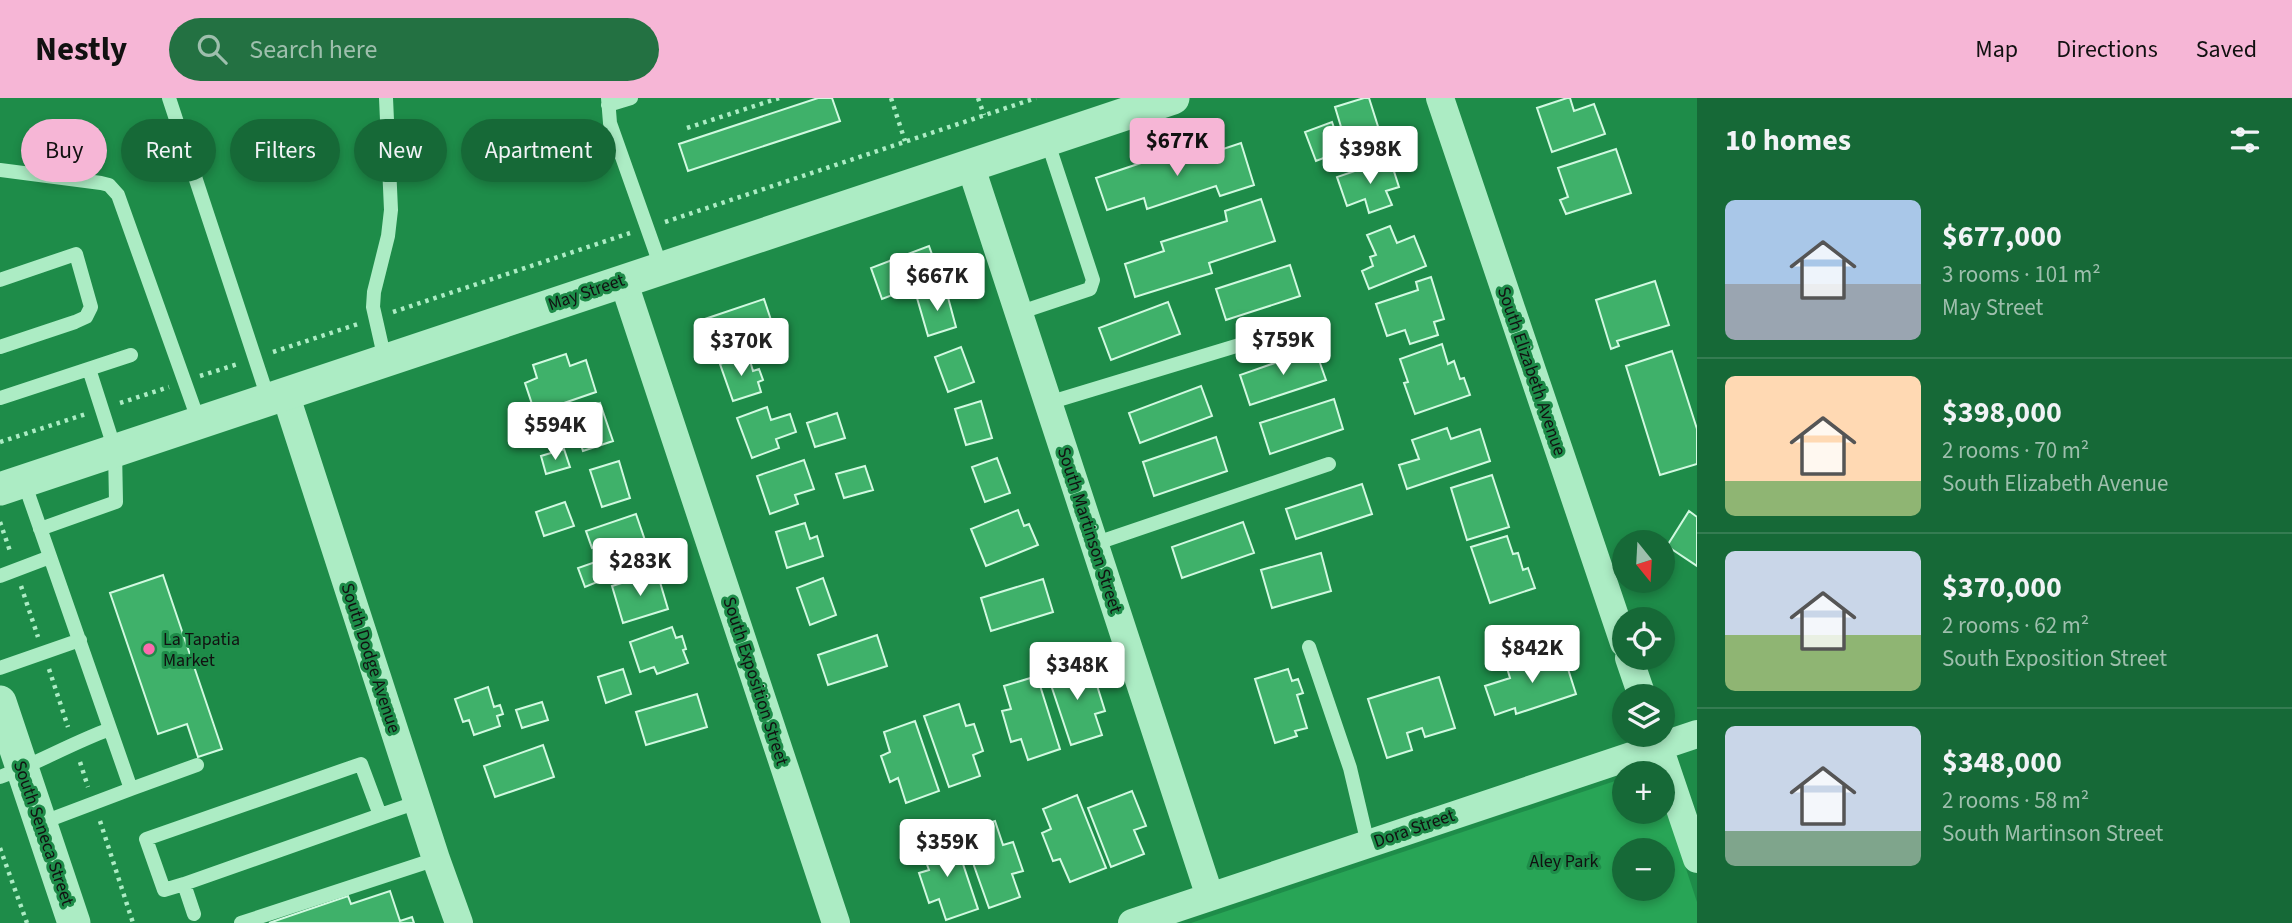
<!DOCTYPE html>
<meta charset="utf-8">
<style>
:root{--surface:#166937;--page:#237142;--text:#f1f3f6;--muted:#9ebfad;--line:#357c52;--accent:#f6b6d6}
body{margin:0;font-family:"Source Sans 3",sans-serif;background:var(--page);color:var(--text);height:100vh;display:flex;flex-direction:column;font-size:26px;white-space:nowrap}
*{box-sizing:border-box;margin:0}
p{font-size:23px;color:var(--muted)}
.icon{flex:none;width:38px;height:38px;fill:none;stroke:currentColor;stroke-width:2;stroke-linecap:round;stroke-linejoin:round}
.map{position:relative;flex:1;overflow:hidden}
.panel{display:flex;flex-direction:column;background:var(--surface);width:595px}
.panel>*{flex:none}
.banner{position:absolute;left:21px;top:21px;width:665px;height:63px;display:flex;gap:14px}
.needle{width:46px;rotate:162deg}
.fabs{position:absolute;left:1612px;top:432px;display:grid;gap:14px}
.fabs a{display:grid;place-items:center;width:63px;height:63px;border-radius:50%;background:var(--surface);box-shadow:0 4px 10px #0003;font-size:35px}
.price{position:absolute;translate:-50% -60px;padding:0 16px;border-radius:7px;background:#fff;color:#222;font-size:23px;line-height:46px;filter:drop-shadow(0 2px 4px #0008)}
.price::after{content:'';position:absolute;left:50%;top:42px;width:21px;height:16px;margin-left:-10px;background:inherit;clip-path:polygon(0 0,100% 0,50% 100%)}
.price.current{background:var(--accent);color:#111}
ul{padding:0;list-style:none}
li{display:flex;align-items:center;gap:21px;height:175px;padding:0 28px}
li+li{border-top:2px solid var(--line)}
li span{display:grid;place-items:center;flex:none;width:196px;height:140px;border-radius:10px;color:#555}
li>.icon{margin-inline-start:auto}
span .icon{width:84px;height:84px;fill:#fffc;stroke-width:1}
li b{font-size:30px}
h2{display:flex;justify-content:space-between;align-items:center;height:84px;padding:0 28px;font-size:30px}
.chip{padding:0 24px;border-radius:32px;background:var(--surface);box-shadow:0 4px 10px #0003;font-size:24px;line-height:63px}
.chip.current{background:var(--accent);color:#111}
header{display:flex;align-items:center;gap:42px;box-sizing:border-box;height:98px;padding:0 35px;background:var(--accent);color:#111}
header strong{font-size:33px}
nav{display:flex;gap:38px;margin-inline-start:auto;font-size:24px}
.search{width:490px;height:63px;background:var(--page);display:flex;align-items:center;gap:18px;box-sizing:border-box;padding:0 24px;border-radius:38px;color:var(--muted);font-size:26px}
main{display:flex;flex:1;min-height:0}
.map>svg:first-child{display:block}
</style>
<header>
<strong>Nestly</strong>
<div class="search"><svg class="icon" aria-label="search" viewBox="0 0 24 24"><circle cx="10" cy="10" r="6"/><path d="M15 15l6 6"/></svg>Search here</div>
<nav><a>Map</a><a>Directions</a><a>Saved</a></nav>
</header>
<main>
<div class="map">
<svg width="1697" height="825" viewBox="0 0 1697 825">
<rect width="100%" height="100%" fill="#1e8c49"/>
<!-- green -->
<path fill="#28a556" fill-rule="evenodd" d="M1624,680V714H1662L1663,701L1697,804V825H1191ZM1624,752H1662V791H1624Z"/>
<!-- building -->
<path fill="#3fb16a" stroke="#d1f9e0" stroke-width="2" d="M818,0H832L840,23L688,73L679,46Z
M1364,0H1369L1382,41L1348,52L1335,9Z
M1567,0H1570L1574,13L1594,6L1605,36L1552,54L1537,10Z
M1332,24L1342,53L1316,63L1305,34Z
M1241,45L1254,87L1220,98L1216,88L1147,111L1144,100L1107,112L1096,80L1171,55L1175,67Z
M1616,51L1631,95L1566,116L1560,102L1568,99L1558,70Z
M1390,61L1399,89L1386,93L1392,107L1369,115L1365,101L1347,108L1337,79Z
M1261,101L1275,143L1209,165L1212,175L1135,199L1125,166L1164,153L1161,144L1227,123L1225,113Z
M1390,128L1397,145L1414,138L1426,168L1369,191L1362,173L1373,168L1370,159L1376,157L1367,137Z
M929,148L940,179L882,201L871,170Z
M1290,167L1300,198L1226,222L1216,191Z
M1431,179L1444,221L1434,224L1438,237L1410,246L1405,232L1387,238L1376,206L1418,192L1416,184Z
M1655,183L1669,227L1617,243L1619,248L1611,251L1596,202Z
M946,192L956,229L928,238L917,200Z
M764,201L775,234L716,254L705,221Z
M1168,204L1180,236L1111,262L1099,230Z
M1442,246L1448,266L1454,263L1460,281L1464,280L1470,297L1415,316L1404,285L1408,284L1400,261Z
M961,249L974,284L948,294L935,259Z
M1315,251L1326,282L1250,307L1240,277Z
M1672,253L1697,331V366L1660,377L1626,268Z
M566,256L570,268L586,262L596,294L535,315L525,285L537,280L533,267Z
M748,256L753,273L759,271L763,282L758,284L761,294L733,303L720,266Z
M1201,288L1212,318L1140,345L1129,315Z
M1334,301L1343,331L1270,356L1260,325Z
M981,303L992,340L966,347L955,311Z
M600,305L613,343L583,353L579,341L574,343L571,334L577,331L572,315Z
M767,309L771,322L790,316L796,334L776,341L779,350L752,360L737,320Z
M837,315L845,340L815,349L807,325Z
M1447,330L1451,341L1480,331L1490,363L1407,391L1399,367L1419,361L1412,342Z
M1216,339L1227,373L1154,398L1143,364Z
M564,351L570,369L546,376L541,358Z
M997,360L1010,395L985,404L972,369Z
M804,362L814,391L795,397L798,406L770,416L757,378Z
M619,363L630,400L602,409L590,372Z
M865,368L873,392L844,400L836,376Z
M1492,377L1509,429L1467,442L1451,390Z
M1362,386L1372,416L1296,441L1286,411Z
M565,404L574,428L544,438L536,414Z
M1018,412L1024,428L1029,426L1038,447L986,468L971,431Z
M1689,413L1697,419V468L1667,448Z
M636,416L649,454L621,464L617,451L613,453L609,444L592,450L586,433Z
M1243,424L1254,455L1182,480L1172,449Z
M805,425L810,441L817,438L823,458L787,470L776,434Z
M1507,438L1513,456L1518,455L1523,472L1528,470L1535,490L1490,505L1471,449Z
M1321,455L1331,493L1272,510L1261,472Z
M601,462L607,480L585,489L578,470Z
M657,474L668,511L623,525L612,488Z
M163,477L222,651L198,659L187,626L158,636L110,495Z
M823,480L836,517L810,527L797,490Z
M1043,481L1053,514L991,533L981,500Z
M672,529L676,540L682,538L686,551L683,552L688,565L657,576L654,569L640,574L630,544Z
M877,537L887,568L828,587L818,557Z
M1562,552L1576,596L1516,616L1515,610L1495,617L1485,588L1510,580L1507,570Z
M1081,564L1086,580L1094,578L1105,613L1095,616L1102,637L1071,647L1047,575Z
M623,571L631,596L606,605L598,579Z
M1288,571L1292,583L1298,581L1303,595L1297,597L1307,630L1295,633L1297,638L1275,645L1255,581Z
M1037,578L1060,651L1028,662L1021,641L1011,644L1002,613L1011,611L1004,588Z
M1439,579L1455,630L1425,639L1422,630L1407,635L1412,652L1387,660L1368,601Z
M488,589L494,609L500,607L503,616L497,618L500,628L474,637L469,622L463,624L455,601Z
M697,596L707,629L646,647L636,614Z
M542,604L548,622L522,630L516,612Z
M959,606L966,628L974,626L983,653L973,657L980,678L949,689L924,618Z
M915,623L939,693L906,705L898,680L890,684L881,658L890,654L884,634Z
M543,647L554,679L495,699L484,668Z
M1132,693L1146,728L1134,732L1144,756L1111,769L1088,710Z
M1077,697L1106,770L1070,784L1060,761L1053,763L1042,735L1051,731L1043,711Z
M995,723L1003,747L1013,744L1023,773L1012,776L1020,799L989,810L962,734Z
M954,739L978,811L946,822L939,801L929,805L919,775L929,772L921,750Z
M390,793L400,823L412,819L414,825H269L348,798L351,806Z"/>
<g fill="none" stroke-linecap="round" stroke-linejoin="round">
<!-- path -->
<path stroke="#acecc4" stroke-width="4.5" stroke-dasharray="3.5 5" stroke-linecap="butt" d="M891,0L905,43
M978,0L984,17
M687,30L779,0
M665,124L1036,0
M393,214L630,135
M273,254L358,226
M200,278L238,266
M120,305L169,289
M0,344L86,316
M0,424L11,456
M21,488L38,539
M49,571L68,629
M80,664L88,689
M100,723L133,825
M0,750L27,825"/>
<!-- service -->
<path stroke="#acecc4" stroke-width="14" d="M169,0L268,300
M608,0L610,25L661,169
M608,7L631,0
M0,72L101,85L109,87L118,97L199,324
M0,182L76,156L91,209L86,219L75,224L0,249
M1018,215L1090,191L1093,182L1047,42
M385,262L373,209L374,194L388,138L391,112L386,0
M0,300L131,257
M1048,305L1292,231
M24,384L131,691L197,667
M40,431L116,404L115,352L89,271
M1094,446L1329,366
M0,478L50,459
M1309,549L1350,670L1368,746
M0,570L80,542
M0,679C38,665 72,645 110,631
M380,717L418,704
M41,725L131,691
M184,786L164,792L146,741L361,666L380,717L184,786L194,816
M241,825L436,761"/>
<!-- minor -->
<path stroke="#acecc4" stroke-width="28" d="M1440,0L1624,545
M970,66L1210,799
M623,182L836,825
M285,295L436,761L459,825
M1629,560L1642,598
M1655,637L1697,761
M1132,825L1697,636"/>
<!-- tertiary -->
<path stroke="#acecc4" stroke-width="33" d="M0,391L1173,0
M0,604L74,825"/>
</g>
<!-- markers -->
<circle fill="#fb6bae" stroke="#1e8c49" stroke-width="2.5" cx="149" cy="551" r="7"/>
<g text-anchor="middle" stroke-width="6" stroke-linejoin="round" paint-order="stroke">
<!-- street labels -->
<g font-size="18" fill="#111" stroke="#1e8c49">
<text transform="translate(586 194) rotate(-19)" y="6">May Street</text>
<text transform="translate(1532 273) rotate(71)" y="6">South Elizabeth Avenue</text>
<text transform="translate(1090 432) rotate(72)" y="6">South Martinson Street</text>
<text transform="translate(371 560) rotate(72)" y="6">South Dodge Avenue</text>
<text transform="translate(756 583) rotate(72)" y="6">South Exposition Street</text>
<text transform="translate(1414 730) rotate(-19)" y="6">Dora Street</text>
<text transform="translate(44 735) rotate(71)" y="6">South Seneca Street</text>
</g>
<!-- poi labels -->
<g font-size="18" fill="#111" stroke="#1e8c49" text-anchor="start">
<text x="163" y="547">La Tapatia<tspan x="163" dy="21">Market</tspan></text>
</g>
<!-- park labels -->
<g font-size="18" fill="#111" stroke="#1e8c49">
<text x="1564" y="769">Aley Park</text>
</g>
</g>
</svg>
<div class="fabs">
<a><svg class="needle" viewBox="-14 -14 28 28"><path d="M0-13l5 13h-10z" fill="#e53935"/><path d="M0 13l5-13h-10z" fill="#9ebfad"/></svg></a>
<a><svg class="icon" aria-label="locate" viewBox="0 0 24 24"><circle cx="12" cy="12" r="6"/><path d="M12 2v4M12 18v4M2 12h4M18 12h4"/></svg></a>
<a><svg class="icon" aria-label="layers" viewBox="0 0 24 24"><path d="M12 4l9 5-9 5-9-5zM3 14l9 5 9-5"/></svg></a>
<a>+</a>
<a>−</a>
</div>
<b class="price current" style="left:1177px;top:80px">$677K</b>
<b class="price" style="left:1370px;top:88px">$398K</b>
<b class="price" style="left:937px;top:215px">$667K</b>
<b class="price" style="left:1283px;top:279px">$759K</b>
<b class="price" style="left:741px;top:280px">$370K</b>
<b class="price" style="left:555px;top:364px">$594K</b>
<b class="price" style="left:640px;top:500px">$283K</b>
<b class="price" style="left:1532px;top:587px">$842K</b>
<b class="price" style="left:1077px;top:604px">$348K</b>
<b class="price" style="left:947px;top:781px">$359K</b>
<div class="banner">
<a class="chip current">Buy</a>
<a class="chip">Rent</a>
<a class="chip">Filters</a>
<a class="chip">New</a>
<a class="chip">Apartment</a>
</div>
</div>
<section class="panel">
<h2>10 homes<svg class="icon" aria-label="filters" viewBox="0 0 24 24"><path d="M4 7h16M4 17h16"/><circle cx="9" cy="7" r="2"/><circle cx="15" cy="17" r="2"/></svg></h2>
<ul>
<li><span style="background:linear-gradient(#a9c7e8 60%,#9aa5b1 0)"><svg class="icon" aria-label="home" viewBox="0 0 24 24"><path d="M3 11l9-7 9 7M6 9v11h12V9"/></svg></span><div><b>$677,000</b><p>3 rooms · 101 m²</p><p>May Street</p></div></li>
<li><span style="background:linear-gradient(#ffd9b3 75%,#8fb573 0)"><svg class="icon" aria-label="home" viewBox="0 0 24 24"><path d="M3 11l9-7 9 7M6 9v11h12V9"/></svg></span><div><b>$398,000</b><p>2 rooms · 70 m²</p><p>South Elizabeth Avenue</p></div></li>
<li><span style="background:linear-gradient(#c9d6e8 60%,#8fb573 0)"><svg class="icon" aria-label="home" viewBox="0 0 24 24"><path d="M3 11l9-7 9 7M6 9v11h12V9"/></svg></span><div><b>$370,000</b><p>2 rooms · 62 m²</p><p>South Exposition Street</p></div></li>
<li><span style="background:linear-gradient(#c9d6e8 75%,#7fa58c 0)"><svg class="icon" aria-label="home" viewBox="0 0 24 24"><path d="M3 11l9-7 9 7M6 9v11h12V9"/></svg></span><div><b>$348,000</b><p>2 rooms · 58 m²</p><p>South Martinson Street</p></div></li>
</ul>
</section>
</main>
